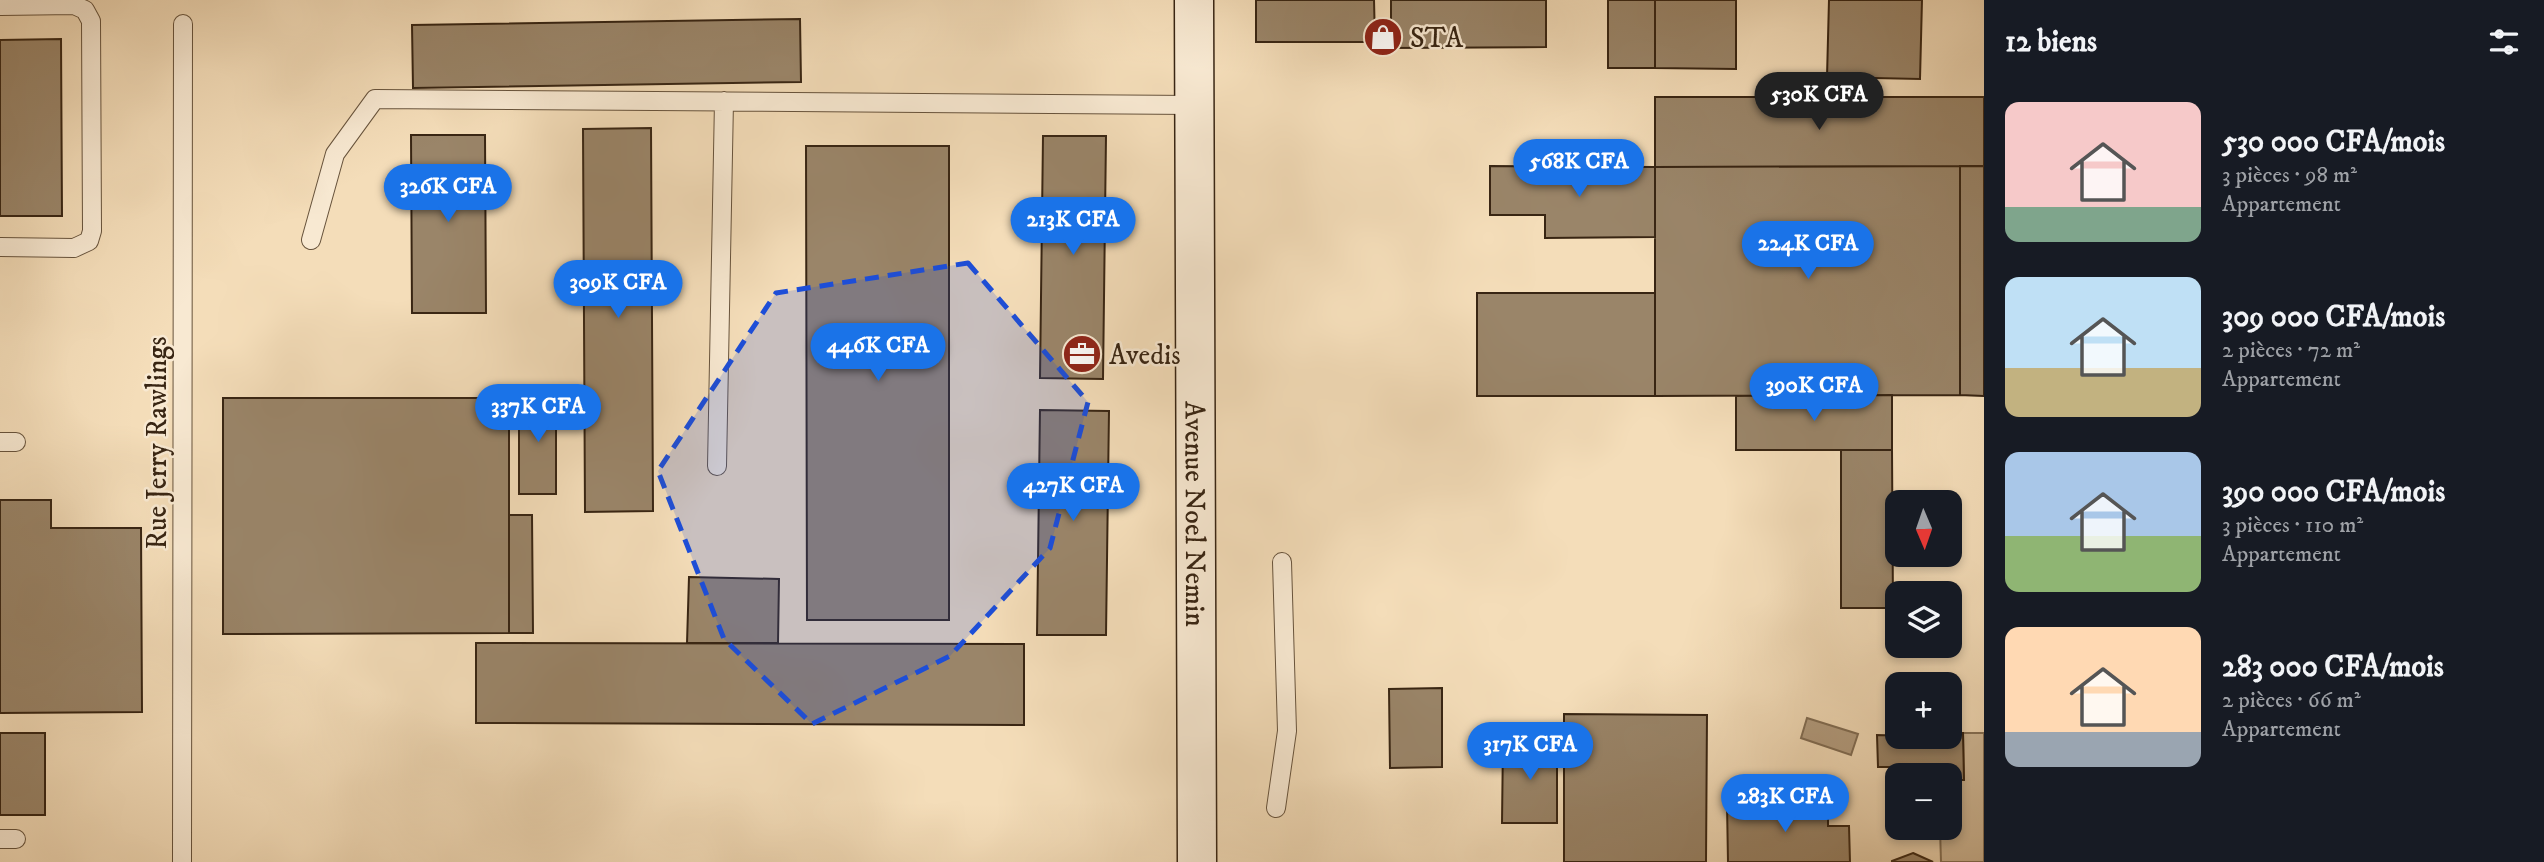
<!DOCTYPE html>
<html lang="fr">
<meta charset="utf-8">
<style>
:root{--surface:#171b24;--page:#242831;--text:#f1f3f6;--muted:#9ea1a6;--accent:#1a73e8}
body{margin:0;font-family:"IM FELL DW Pica",serif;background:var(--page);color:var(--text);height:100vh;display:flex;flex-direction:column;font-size:26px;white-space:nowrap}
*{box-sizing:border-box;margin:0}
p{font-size:23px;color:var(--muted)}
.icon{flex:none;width:38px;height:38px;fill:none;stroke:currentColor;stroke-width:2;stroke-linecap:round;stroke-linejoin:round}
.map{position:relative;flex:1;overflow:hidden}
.panel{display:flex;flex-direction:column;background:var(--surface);width:560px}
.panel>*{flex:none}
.needle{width:46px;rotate:178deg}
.fabs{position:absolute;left:1885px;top:490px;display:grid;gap:14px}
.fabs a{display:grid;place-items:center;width:77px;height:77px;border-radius:14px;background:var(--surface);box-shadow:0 4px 10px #0003;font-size:35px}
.price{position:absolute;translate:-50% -60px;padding:0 16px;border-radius:24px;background:var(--accent);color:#fff;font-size:23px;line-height:46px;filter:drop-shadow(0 2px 4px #0008)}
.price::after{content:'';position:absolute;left:50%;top:42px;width:21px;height:16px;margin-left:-10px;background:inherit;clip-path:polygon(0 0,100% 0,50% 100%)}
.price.on{background:#222;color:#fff}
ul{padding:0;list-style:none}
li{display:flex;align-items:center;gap:21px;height:175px;padding:0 21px}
li span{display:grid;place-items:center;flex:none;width:196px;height:140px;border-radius:14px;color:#555}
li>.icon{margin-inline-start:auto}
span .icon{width:84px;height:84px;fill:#fffc;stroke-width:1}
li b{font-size:30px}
h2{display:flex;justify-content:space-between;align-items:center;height:84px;padding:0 21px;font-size:30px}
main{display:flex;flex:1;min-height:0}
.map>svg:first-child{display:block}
</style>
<main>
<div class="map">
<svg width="1984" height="862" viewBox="0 0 1984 862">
<rect width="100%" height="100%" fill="#f4ddb9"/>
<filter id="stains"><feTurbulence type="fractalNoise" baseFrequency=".00286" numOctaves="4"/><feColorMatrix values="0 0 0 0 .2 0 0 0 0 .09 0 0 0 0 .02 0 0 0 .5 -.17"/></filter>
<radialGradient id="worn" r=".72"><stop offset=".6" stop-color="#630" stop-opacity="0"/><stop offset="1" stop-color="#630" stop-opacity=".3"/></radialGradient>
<!-- green -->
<path fill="#d4be9d" stroke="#867258" stroke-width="2" d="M1963,733H1984V862H1941L1940,828H1950V780L1964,779Z"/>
<!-- water -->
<path fill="#b49e81" stroke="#826e55" stroke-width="2" d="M1807,718L1858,734L1851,755L1801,738Z"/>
<!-- building -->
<path fill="#9a8569" stroke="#382513" stroke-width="2" d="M1256,0H1374L1375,42H1256Z
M1391,0H1546V47L1391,48Z
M1608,0H1655V68H1608Z
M1655,0H1736V69L1655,68Z
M1829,0H1922L1920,79L1827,77Z
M800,19L801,82L413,88L412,25Z
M61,39L62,216H0V40Z
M1655,97H1984V166L1655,167Z
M651,128L653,511L585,512L583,129Z
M411,135H485L486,313H412Z
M1043,136H1106L1103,379L1040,378Z
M806,146H949V620H807Z
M1490,166L1655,167V237L1545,238V215H1490Z
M1960,166H1984V396L1960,395Z
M1960,166V395L1655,396V167Z
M1477,293H1655V396H1477Z
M519,394H556V494H519Z
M1892,395V450H1736V396Z
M223,398H509V633L223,634Z
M1040,410L1109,411L1106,635H1037Z
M1841,450H1892L1893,608H1841Z
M0,500H51V528H141L142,712L0,713Z
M509,515H532L533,633H509Z
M689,577L779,579L778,643H687Z
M476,643L1024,644V725L476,723Z
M1442,688V767L1390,768L1389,689Z
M1564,714L1707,715L1706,862H1564Z
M0,733H45V815H0Z
M1950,733H1963L1964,780H1950V775H1897V796H1892L1891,767H1878L1877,735L1950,737Z
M1503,740H1557V823H1502Z
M1828,803V826H1849L1850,862H1728L1727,804Z
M1913,853L1933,862H1892V861Z"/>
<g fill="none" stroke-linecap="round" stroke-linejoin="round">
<!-- lane casing -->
<g stroke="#67533c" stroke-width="20">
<path id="lane" d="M0,6L74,5L85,10L91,21L92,231L89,241L74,248L0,247
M311,240L335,154L375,99L1194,105
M0,442H16
M717,466L724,101
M1276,808L1287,731L1282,562
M0,839H16
M182,862L183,24"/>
</g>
<!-- secondary casing -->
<g stroke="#382513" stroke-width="41">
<g id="secondary">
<path id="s1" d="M1194,0L1197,862"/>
</g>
</g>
<!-- lane -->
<use href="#lane" stroke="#f8e9d2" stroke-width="18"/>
<!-- secondary -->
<use href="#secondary" stroke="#f8e9d2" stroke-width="38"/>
</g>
<!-- marked area -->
<path fill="#1d4ed8" fill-opacity="0.2" stroke="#1d4ed8" stroke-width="5" stroke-dasharray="14 9" stroke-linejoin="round" d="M968,263L1088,402L1050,548L950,656L812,724L724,639L658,471L776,293Z"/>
<!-- icons -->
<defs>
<g id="shop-disc" transform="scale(2.0125)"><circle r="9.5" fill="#8f2418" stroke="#f8e9d2"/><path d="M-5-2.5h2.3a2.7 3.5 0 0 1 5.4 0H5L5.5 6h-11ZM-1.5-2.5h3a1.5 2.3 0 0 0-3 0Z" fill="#fff"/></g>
<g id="office-disc" transform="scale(2.0125)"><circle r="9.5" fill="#8f2418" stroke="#f8e9d2"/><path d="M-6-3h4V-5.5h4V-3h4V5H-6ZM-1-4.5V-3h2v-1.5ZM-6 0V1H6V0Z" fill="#fff"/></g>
</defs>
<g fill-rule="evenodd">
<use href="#shop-disc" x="1383" y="37"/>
<use href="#office-disc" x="1082" y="354"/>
</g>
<g text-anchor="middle" stroke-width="5" stroke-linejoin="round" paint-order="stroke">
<!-- poi labels -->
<g font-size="28" fill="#382513" stroke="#f8e9d2" text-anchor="start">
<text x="1410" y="47">STA</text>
<text x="1109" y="364">Avedis</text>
</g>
<!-- street labels -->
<g font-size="28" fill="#382513" stroke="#f8e9d2">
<text transform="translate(156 443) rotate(-90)" y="10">Rue Jerry Rawlings</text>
<text dy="10" stroke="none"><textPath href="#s1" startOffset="514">Avenue Noel Nemin</textPath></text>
</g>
</g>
<rect width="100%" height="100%" filter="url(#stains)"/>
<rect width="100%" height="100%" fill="url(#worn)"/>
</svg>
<div class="fabs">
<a><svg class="needle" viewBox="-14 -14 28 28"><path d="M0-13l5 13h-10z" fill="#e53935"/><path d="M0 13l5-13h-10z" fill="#9ea1a6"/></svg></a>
<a><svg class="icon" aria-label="layers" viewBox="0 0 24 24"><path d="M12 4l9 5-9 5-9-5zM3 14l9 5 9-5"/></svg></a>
<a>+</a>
<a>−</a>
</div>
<b class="price on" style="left:1819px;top:132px">530K CFA</b>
<b class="price" style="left:1579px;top:199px">568K CFA</b>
<b class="price" style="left:448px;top:224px">326K CFA</b>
<b class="price" style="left:1073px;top:257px">213K CFA</b>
<b class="price" style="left:1808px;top:281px">224K CFA</b>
<b class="price" style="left:618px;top:320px">309K CFA</b>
<b class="price" style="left:878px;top:383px">446K CFA</b>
<b class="price" style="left:1814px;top:423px">390K CFA</b>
<b class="price" style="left:538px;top:444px">337K CFA</b>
<b class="price" style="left:1073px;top:523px">427K CFA</b>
<b class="price" style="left:1530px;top:782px">317K CFA</b>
<b class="price" style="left:1785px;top:834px">283K CFA</b>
</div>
<section class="panel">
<h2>12 biens<svg class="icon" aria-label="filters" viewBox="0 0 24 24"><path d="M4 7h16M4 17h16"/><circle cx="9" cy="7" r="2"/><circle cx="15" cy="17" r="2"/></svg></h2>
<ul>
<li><span style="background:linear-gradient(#f6c9c9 75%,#7fa58c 0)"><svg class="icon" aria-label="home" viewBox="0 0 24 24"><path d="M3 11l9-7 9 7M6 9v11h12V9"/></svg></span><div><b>530 000 CFA/mois</b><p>3 pièces · 98 m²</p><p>Appartement</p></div></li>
<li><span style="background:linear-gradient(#bfe0f5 65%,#c2b280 0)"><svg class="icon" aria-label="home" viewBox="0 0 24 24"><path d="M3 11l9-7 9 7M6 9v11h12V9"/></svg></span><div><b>309 000 CFA/mois</b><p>2 pièces · 72 m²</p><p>Appartement</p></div></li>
<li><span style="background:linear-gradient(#a9c7e8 60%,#8fb573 0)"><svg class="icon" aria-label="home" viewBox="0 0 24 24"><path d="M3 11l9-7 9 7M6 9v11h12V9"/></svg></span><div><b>390 000 CFA/mois</b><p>3 pièces · 110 m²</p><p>Appartement</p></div></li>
<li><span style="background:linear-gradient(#ffd9b3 75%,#9aa5b1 0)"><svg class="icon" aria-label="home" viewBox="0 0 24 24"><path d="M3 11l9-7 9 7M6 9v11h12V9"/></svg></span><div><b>283 000 CFA/mois</b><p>2 pièces · 66 m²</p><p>Appartement</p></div></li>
</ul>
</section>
</main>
